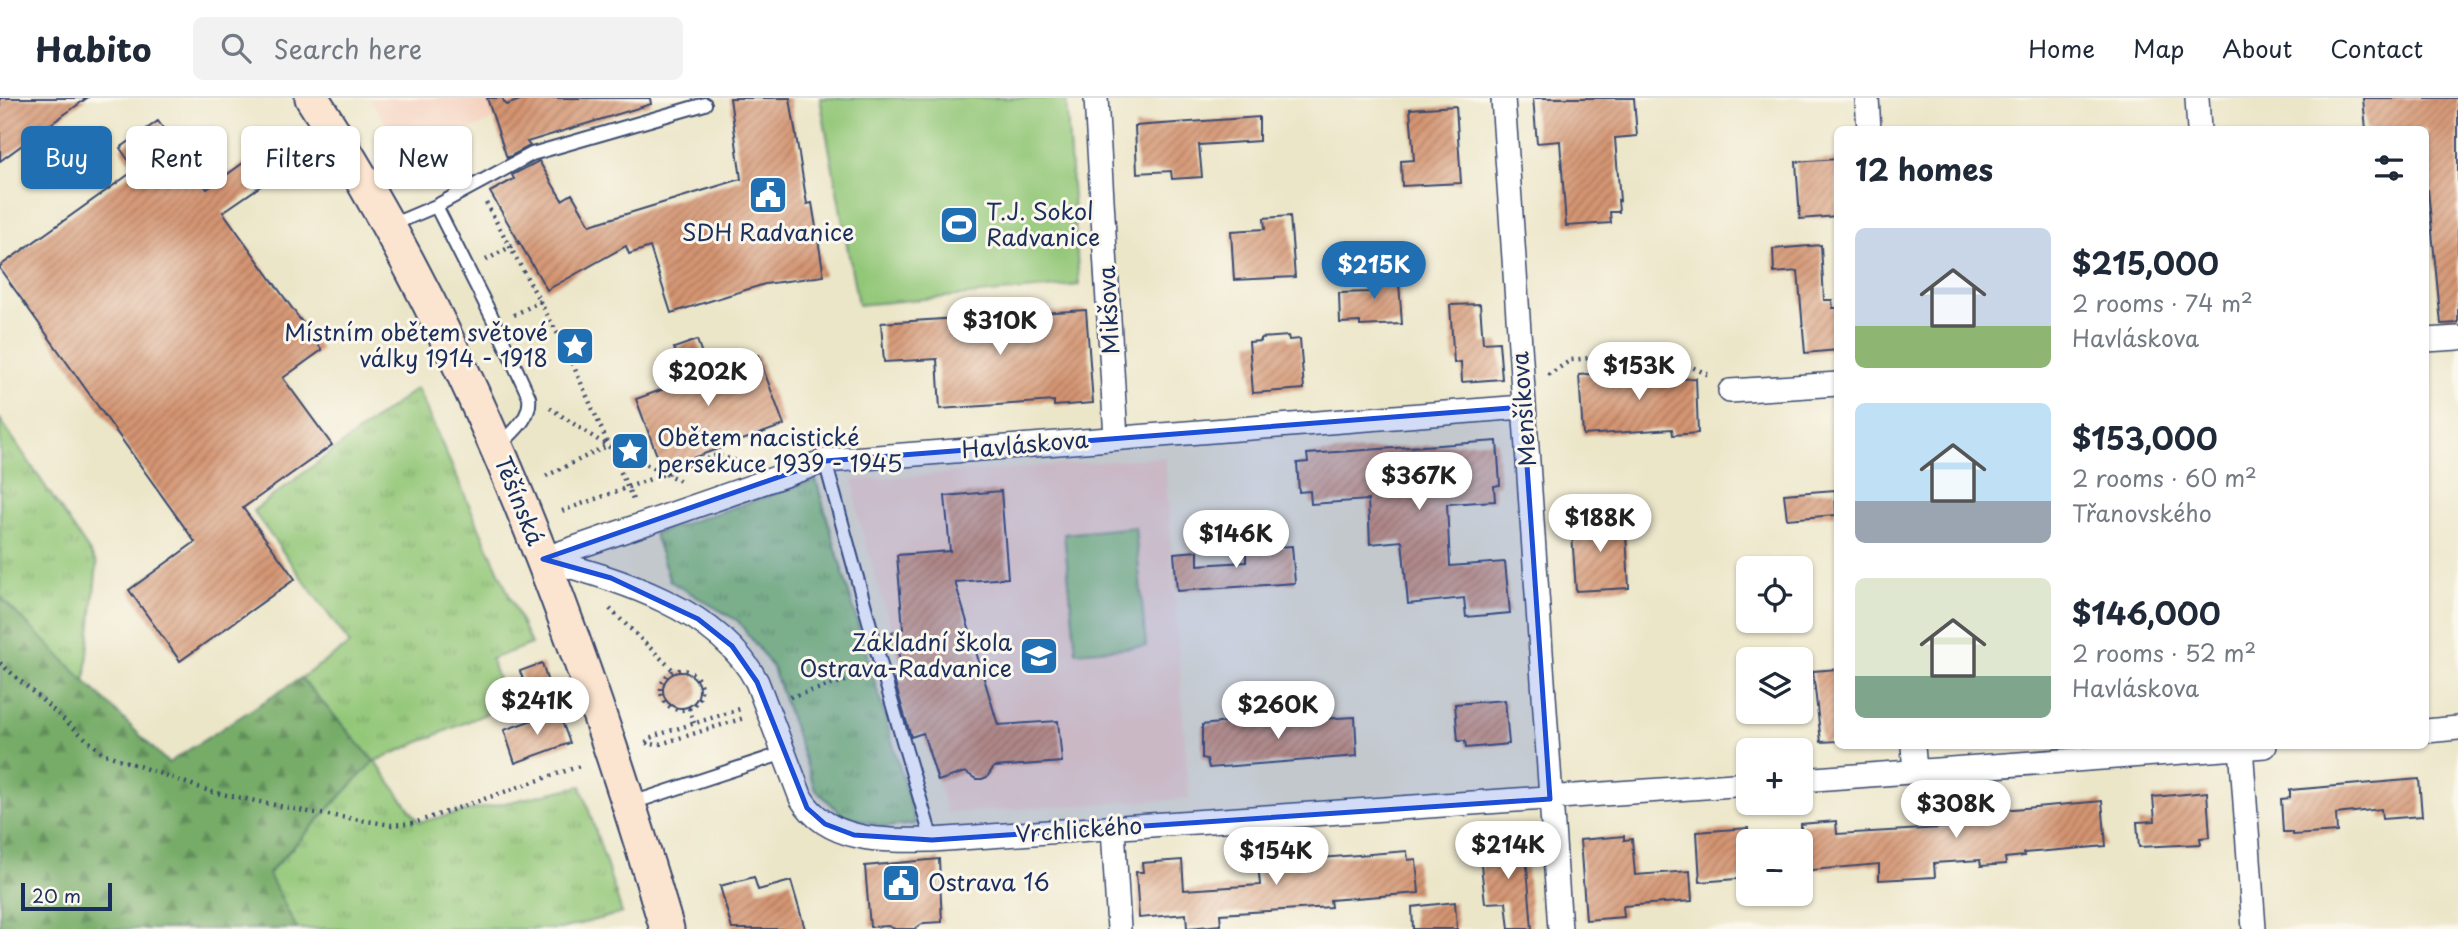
<!DOCTYPE html>
<meta charset="utf-8">
<style>
:root{--surface:#fff;--page:#f2f2f3;--text:#1f2937;--muted:#747a83;--line:#e0e1e3;--accent:#1f6fb2}
body{margin:0;font-family:"Playpen Sans",sans-serif;background:var(--page);color:var(--text);height:100vh;display:flex;flex-direction:column;font-size:26px;white-space:nowrap}
*{box-sizing:border-box;margin:0}
p{font-size:23px;color:var(--muted)}
.icon{flex:none;width:38px;height:38px;fill:none;stroke:currentColor;stroke-width:2;stroke-linecap:round;stroke-linejoin:round}
.map{position:relative;flex:1;overflow:hidden}
.side{position:absolute;left:1834px;top:28px;width:595px;height:623px;display:flex;flex-direction:column;background:var(--surface);border-radius:10px;box-shadow:0 2px 5px #0004}
.side>*{flex:none}
.banner{position:absolute;left:21px;top:28px;width:665px;height:63px;display:flex;gap:14px}
.controls{position:absolute;left:1736px;top:458px;display:grid;gap:14px}
.controls a{display:grid;place-items:center;width:77px;height:77px;border-radius:10px;background:var(--surface);box-shadow:0 2px 5px #0004;font-size:35px}
.scale{position:absolute;left:21px;bottom:18px;width:91px;box-sizing:border-box;padding-left:7px;border:4px solid #1b2f5e;border-top:0;font-size:19px;line-height:24px;white-space:nowrap;color:#1b2f5e;-webkit-text-stroke:5px #fbf7ec;paint-order:stroke}
.price{position:absolute;translate:-50% -60px;padding:0 16px;border-radius:24px;background:#fff;color:#222;font-size:23px;line-height:46px;filter:drop-shadow(0 2px 4px #0008)}
.price::after{content:'';position:absolute;left:50%;top:42px;width:21px;height:16px;margin-left:-10px;background:inherit;clip-path:polygon(0 0,100% 0,50% 100%)}
.price.on{background:var(--accent);color:#fff}
ul{padding:0;list-style:none}
li{display:flex;align-items:center;gap:21px;height:175px;padding:0 21px}
li span{display:grid;place-items:center;flex:none;width:196px;height:140px;border-radius:10px;color:#555}
li>.icon{margin-inline-start:auto}
span .icon{width:84px;height:84px;fill:#fffc;stroke-width:1}
li b{font-size:30px}
h2{display:flex;justify-content:space-between;align-items:center;height:84px;padding:0 21px;font-size:30px}
.tag{padding:0 24px;border-radius:10px;background:var(--surface);box-shadow:0 2px 5px #0004;font-size:24px;line-height:63px}
.tag.on{background:var(--accent);color:#fff}
header{display:flex;align-items:center;gap:42px;box-sizing:border-box;height:98px;padding:0 35px;background:var(--surface);border-bottom:2px solid var(--line)}
header strong{font-size:33px}
nav{display:flex;gap:38px;margin-inline-start:auto;font-size:24px}
.search{width:490px;height:63px;background:var(--page);display:flex;align-items:center;gap:18px;box-sizing:border-box;padding:0 24px;border-radius:10px;color:var(--muted);font-size:26px}
.map>svg:first-child{display:block}
</style>
<header>
<strong>Habito</strong>
<div class="search"><svg class="icon" aria-label="search" viewBox="0 0 24 24"><circle cx="10" cy="10" r="6"/><path d="M15 15l6 6"/></svg>Search here</div>
<nav><a>Home</a><a>Map</a><a>About</a><a>Contact</a></nav>
</header>
<div class="map">
<svg width="2458" height="831" viewBox="0 0 2458 831">
<defs>
<pattern id="grass-tufts" width="24" height="20" patternUnits="userSpaceOnUse" patternTransform="scale(1.75)"><rect width="24" height="20" fill="#93c778"/><path d="M3 7l-1-3M5 7V3M7 7l1-3M15 17l-1-3M17 17v-4M19 17l1-3" fill="none" stroke="#77a266"/></pattern>
<pattern id="forest-firs" width="22" height="20" patternUnits="userSpaceOnUse" patternTransform="scale(1.75)"><rect width="22" height="20" fill="#76ac68"/><path d="M5 1l3.5 6h-7zM16 11l3.5 6h-7z" fill="#608c59"/></pattern>
<pattern id="building-hatch" width="6" height="6" patternUnits="userSpaceOnUse" patternTransform="scale(1.75)"><rect width="6" height="6" fill="#d49471"/><path d="M-1 1l2-2M0 6l6-6M5 7l2-2" fill="none" stroke="#ab7960"/></pattern>
</defs>
<rect width="100%" height="100%" fill="#fbf7ec"/>
<filter id="ink" filterUnits="userSpaceOnUse"><feTurbulence type="fractalNoise" baseFrequency=".0143" numOctaves="2"/><feDisplacementMap in="SourceGraphic" scale="14" xChannelSelector="R" yChannelSelector="G"/><feConvolveMatrix kernelMatrix="1 2 1 2 8 2 1 2 1" color-interpolation-filters="sRGB"/></filter>
<filter id="wash" filterUnits="userSpaceOnUse"><feTurbulence type="fractalNoise" baseFrequency=".00686" numOctaves="4" result="noise"/><feDisplacementMap in="SourceGraphic" scale="28" xChannelSelector="R" yChannelSelector="G"/><feGaussianBlur stdDeviation="1.57" result="paint"/><feColorMatrix in="noise" values="0 0 0 0 0 0 0 0 0 0 0 0 0 0 0 0 0 1.4 0 .05"/><feComposite in="paint" operator="in"/></filter>
<g filter="url(#wash)">
<rect width="100%" height="100%" fill="#ece6c9"/>
<!-- built -->
<path fill="#f5d3c1" d="M369,0H526L506,6L508,14L493,19L494,21L409,60Z
M1165,359L1189,701L947,715L923,636L910,639L894,586L906,581L858,419L853,382Z"/>
<!-- grass -->
<path fill="url(#grass-tufts)" stroke="#577b6b" stroke-width="2" d="M417,290L531,546L491,561L507,607L375,663L419,724L581,688L622,815L561,831H297L268,776L374,663L301,580L350,546L253,413Z
M0,321L97,465L85,585L0,499Z
M816,382L916,726L885,729L843,717L815,691L773,570L738,523L670,483L654,436Z"/>
<!-- forest -->
<path fill="url(#forest-firs)" stroke="#486e63" stroke-width="2" d="M0,499L168,665L301,580L374,663L268,775L297,831H0Z"/>
<!-- pitch -->
<path fill="#93c778" stroke="#577b6b" stroke-width="2" d="M820,0H1066L1079,187L858,207Z
M1135,429L1146,548L1076,554L1064,436Z"/>
<g id="blocks">
<!-- building -->
<path fill="url(#building-hatch)" d="M0,0H87L0,63Z
M487,0H502L506,7L526,0H650L651,6L527,44L530,48L507,60Z
M730,0H790L807,106L812,105L824,178L765,186L671,215L650,149L629,156L626,148L547,192L490,94L514,81L512,77L539,63L562,102L572,96L590,127L741,81Z
M1533,0H1634L1637,38L1615,40L1620,103L1618,102L1619,114H1610L1611,125L1566,128L1560,43L1537,45Z
M2363,0H2458V225L2441,226L2428,92H2426V32H2366Z
M1456,8L1461,85L1402,88L1401,63L1414,62L1410,11Z
M1259,19V43L1199,47L1202,79L1172,81L1171,73L1137,75L1135,28Z
M158,23L207,91L261,52L278,76L223,114L322,252L283,280L332,347L243,410L295,481L180,563L129,492L195,444L0,171V168L135,72L120,50Z
M1837,61V118L1800,121L1796,64Z
M1290,118L1295,179L1234,182L1231,133L1265,131L1264,120Z
M1821,147L1824,202H1832L1833,210H1838V252L1805,255L1798,173L1774,175L1773,151Z
M1398,171L1402,226L1360,228V224L1340,225L1339,195L1370,194L1368,173Z
M1480,206L1483,245L1499,244L1502,281L1462,284L1461,264L1454,265L1450,207Z
M1086,212L1093,305L1054,308V303L940,311L937,261L884,264L881,225Z
M1288,238L1289,242L1300,241L1304,291L1253,295L1249,244L1261,243V240Z
M697,242L709,275L758,257L784,327L662,371L636,301L686,283L674,250Z
M1671,270L1682,271L1683,281L1696,280L1698,335L1673,337L1672,331L1583,337L1579,277Z
M1497,343L1500,387L1494,388L1495,403L1447,406L1450,468L1505,464L1510,515L1466,519L1464,500L1408,506L1402,443L1370,446L1368,402L1311,406L1310,393L1299,394L1297,365L1308,364L1307,356Z
M1835,392L1836,417L1787,421L1784,396Z
M1001,393L1008,480L955,484L998,627L1058,623L1062,664L994,669L987,679L982,681H976L965,674L938,683L923,635L911,639L894,582H906L892,534L903,531L897,457L950,453L945,398Z
M1625,418L1629,490L1576,493L1571,422Z
M1292,448L1295,485L1177,493L1174,455L1198,453V467L1246,464V451Z
M542,565L549,588L528,595L520,573Z
M1838,571V643L1821,644L1813,573Z
M663 592a18 18 0 1 1 36 0a18 18 0 1 1-36 0Z
M1505,602L1509,646L1466,650L1465,643H1458L1455,606Z
M558,613L570,645L515,665L504,632Z
M1355,619L1357,658L1209,670L1207,661L1202,660V627L1256,621H1265V624Z
M2419,681L2422,718L2382,721L2381,711L2336,716L2337,734L2293,737L2292,734H2283L2281,701L2290,700V692Z
M2207,694L2210,739L2200,740L2201,746L2139,749L2137,724L2155,723L2153,699Z
M2102,703L2106,748L2024,755L2025,758L2005,760L2006,766L1981,768L1980,762L1934,765L1935,779L1879,782V766L1801,773V726L1836,723L1837,736L1958,729L1957,716Z
M1748,730V780L1700,784L1697,734Z
M1624,738V742L1632,741L1635,777L1690,773L1692,803L1623,808L1624,819L1586,822L1580,742Z
M1525,744L1532,831H1509L1506,804L1485,805L1479,748Z
M1407,753L1408,762L1416,761L1419,795L1330,802L1331,809L1220,816L1221,827L1187,830L1186,816L1139,820L1136,774H1143L1142,765L1182,762L1184,792L1260,787L1258,765Z
M939,761L942,824L924,825L914,831H895L888,828L870,829L865,768Z
M754,779L758,792L791,783L805,831H732L720,788Z
M1455,804L1457,831H1413L1412,809Z"/>
</g>
</g>
<g filter="url(#ink)">
<use href="#blocks" fill-opacity="0" stroke="#3a4a6e" stroke-width="2"/>
<g fill="none" stroke-linecap="round" stroke-linejoin="round">
<!-- lane casing -->
<g stroke="#3a4a6e" stroke-width="16">
<path id="lane" d="M436,108L496,227L529,299C532,321 511,335 498,349
M389,128L436,108L532,56L705,6
M825,363L882,571L932,742
M629,706L784,655"/>
</g>
<!-- street casing -->
<g stroke="#3a4a6e" stroke-width="26">
<path id="street" d="M1096,0L1116,340
M1503,0L1560,831
M1867,0L1869,32
M2197,0L2199,32
M2426,242L2458,240
M1730,293L1838,286
M543,461C618,481 719,511 757,584L801,700C828,745 886,743 932,742L1748,686
M543,461L825,363L1523,309
M2426,633L2458,630
M1913,648L1915,674
M2241,648L2254,831
M1801,682L2265,648
M1113,730L1119,831"/>
</g>
<!-- secondary casing -->
<g stroke="#3a4a6e" stroke-width="37">
<path id="secondary" d="M312,0C476,254 582,542 667,831"/>
</g>
<!-- path -->
<path stroke="#3a4a6e" stroke-width="4.5" stroke-dasharray="2 5" stroke-linecap="butt" d="M486,105L566,251L634,404
M486,162L519,144
M514,217L541,203
M1548,277L1571,262L1658,253L1711,278
M550,310L607,348L683,384
M546,378L607,348
M562,413L717,357L740,364
M610,511L675,574
M0,565L102,655L212,694L309,714L392,727L414,725L583,667
M661 592a20 20 0 1 1 40 0a20 20 0 1 1-40 0Z
M790,599L862,578
M689,610L694,625
M646,645L654,638L740,611
M646,645L657,647L744,620"/>
<!-- lane -->
<use href="#lane" stroke="#fff" stroke-width="12"/>
<!-- street -->
<use href="#street" stroke="#fff" stroke-width="23"/>
<!-- secondary -->
<use href="#secondary" stroke="#fce5d0" stroke-width="33"/>
</g>
</g>
<!-- marked area -->
<path fill="#1d4ed8" fill-opacity="0.2" stroke="#1d4ed8" stroke-width="5" stroke-linejoin="round" d="M1523,309L1550,701L932,742L854,737L825,726L807,710L757,584L732,548L698,521L611,480L543,461L825,363Z"/>
<!-- icons -->
<defs>
<g id="civic-square" transform="scale(2.0125)"><rect x="-9" y="-9" width="18" height="18" rx="4" fill="#1f6fb2" stroke="#fbf7ec"/><path d="M-.6-6.5H3V-4.5H.6V-3L4-1V1h2V6H-6V1h2V-1L-.6-3ZM-1.2 2.5V6h2.4V2.5Z" fill="#fff"/></g>
<g id="stadium-square" transform="scale(2.0125)"><rect x="-9" y="-9" width="18" height="18" rx="4" fill="#1f6fb2" stroke="#fbf7ec"/><path d="M0-5a6.5 5 0 1 0 0 10a6.5 5 0 1 0 0-10ZM-3.5-1.8h7v3.6h-7Z" fill="#fff"/></g>
<g id="sight-square" transform="scale(2.0125)"><rect x="-9" y="-9" width="18" height="18" rx="4" fill="#1f6fb2" stroke="#fbf7ec"/><path d="M0-6L1.8-2.2L6-1.7L2.9 1.2L3.7 5.4L0 3.3L-3.7 5.4L-2.9 1.2L-6-1.7L-1.8-2.2Z" fill="#fff"/></g>
<g id="school-square" transform="scale(2.0125)"><rect x="-9" y="-9" width="18" height="18" rx="4" fill="#1f6fb2" stroke="#fbf7ec"/><path d="M0-5L7-2L0 1L-7-2ZM-4 1L0 2.5L4 1V4Q0 6-4 4Z" fill="#fff"/></g>
</defs>
<g fill-rule="evenodd">
<use href="#civic-square" x="768" y="97"/>
<use href="#stadium-square" x="959" y="127"/>
<use href="#sight-square" x="575" y="248"/>
<use href="#sight-square" x="630" y="353"/>
<use href="#school-square" x="1039" y="558"/>
<use href="#civic-square" x="901" y="785"/>
</g>
<g text-anchor="middle" stroke-width="6" stroke-linejoin="round" paint-order="stroke">
<!-- poi labels -->
<g font-size="23" fill="#1b2f5e" stroke="#fbf7ec" text-anchor="start">
<text x="986" y="122">T.J. Sokol<tspan x="986" dy="26">Radvanice</tspan></text>
<text x="768" y="143" text-anchor="middle">SDH Radvanice</text>
<text x="548" y="243" text-anchor="end">Místním obětem světové<tspan x="548" dy="26">války 1914 - 1918</tspan></text>
<text x="657" y="348">Obětem nacistické<tspan x="657" dy="26">persekuce 1939 - 1945</tspan></text>
<text x="1012" y="553" text-anchor="end">Základní škola<tspan x="1012" dy="26">Ostrava-Radvanice</tspan></text>
<text x="928" y="793">Ostrava 16</text>
</g>
<!-- street labels -->
<g font-size="23" fill="#1b2f5e" stroke="#fbf7ec">
<text transform="translate(1109 212) rotate(-93)" y="8">Mikšova</text>
<text transform="translate(1524 311) rotate(-94)" y="8">Menšíkova</text>
<text transform="translate(1025 347) rotate(-5)" y="8">Havláskova</text>
<text transform="translate(519 403) rotate(68)" y="8">Těšínská</text>
<text transform="translate(1079 732) rotate(-4)" y="8">Vrchlického</text>
</g>
</g>
</svg>
<div class="controls">
<a><svg class="icon" aria-label="locate" viewBox="0 0 24 24"><circle cx="12" cy="12" r="6"/><path d="M12 2v4M12 18v4M2 12h4M18 12h4"/></svg></a>
<a><svg class="icon" aria-label="layers" viewBox="0 0 24 24"><path d="M12 4l9 5-9 5-9-5zM3 14l9 5 9-5"/></svg></a>
<a>+</a>
<a>−</a>
</div>
<div class="scale">20 m</div>
<b class="price on" style="left:1374px;top:203px">$215K</b>
<b class="price" style="left:1000px;top:259px">$310K</b>
<b class="price" style="left:1639px;top:304px">$153K</b>
<b class="price" style="left:708px;top:310px">$202K</b>
<b class="price" style="left:1419px;top:414px">$367K</b>
<b class="price" style="left:1600px;top:456px">$188K</b>
<b class="price" style="left:1236px;top:472px">$146K</b>
<b class="price" style="left:537px;top:639px">$241K</b>
<b class="price" style="left:1278px;top:643px">$260K</b>
<b class="price" style="left:1956px;top:742px">$308K</b>
<b class="price" style="left:1508px;top:783px">$214K</b>
<b class="price" style="left:1276px;top:789px">$154K</b>
<div class="banner">
<a class="tag on">Buy</a>
<a class="tag">Rent</a>
<a class="tag">Filters</a>
<a class="tag">New</a>
</div>
<section class="side">
<h2>12 homes<svg class="icon" aria-label="filters" viewBox="0 0 24 24"><path d="M4 7h16M4 17h16"/><circle cx="9" cy="7" r="2"/><circle cx="15" cy="17" r="2"/></svg></h2>
<ul>
<li><span style="background:linear-gradient(#c9d6e8 70%,#8fb573 0)"><svg class="icon" aria-label="home" viewBox="0 0 24 24"><path d="M3 11l9-7 9 7M6 9v11h12V9"/></svg></span><div><b>$215,000</b><p>2 rooms · 74 m²</p><p>Havláskova</p></div></li>
<li><span style="background:linear-gradient(#bfe0f5 70%,#9aa5b1 0)"><svg class="icon" aria-label="home" viewBox="0 0 24 24"><path d="M3 11l9-7 9 7M6 9v11h12V9"/></svg></span><div><b>$153,000</b><p>2 rooms · 60 m²</p><p>Třanovského</p></div></li>
<li><span style="background:linear-gradient(#dfe7d0 70%,#7fa58c 0)"><svg class="icon" aria-label="home" viewBox="0 0 24 24"><path d="M3 11l9-7 9 7M6 9v11h12V9"/></svg></span><div><b>$146,000</b><p>2 rooms · 52 m²</p><p>Havláskova</p></div></li>
</ul>
</section>
</div>
